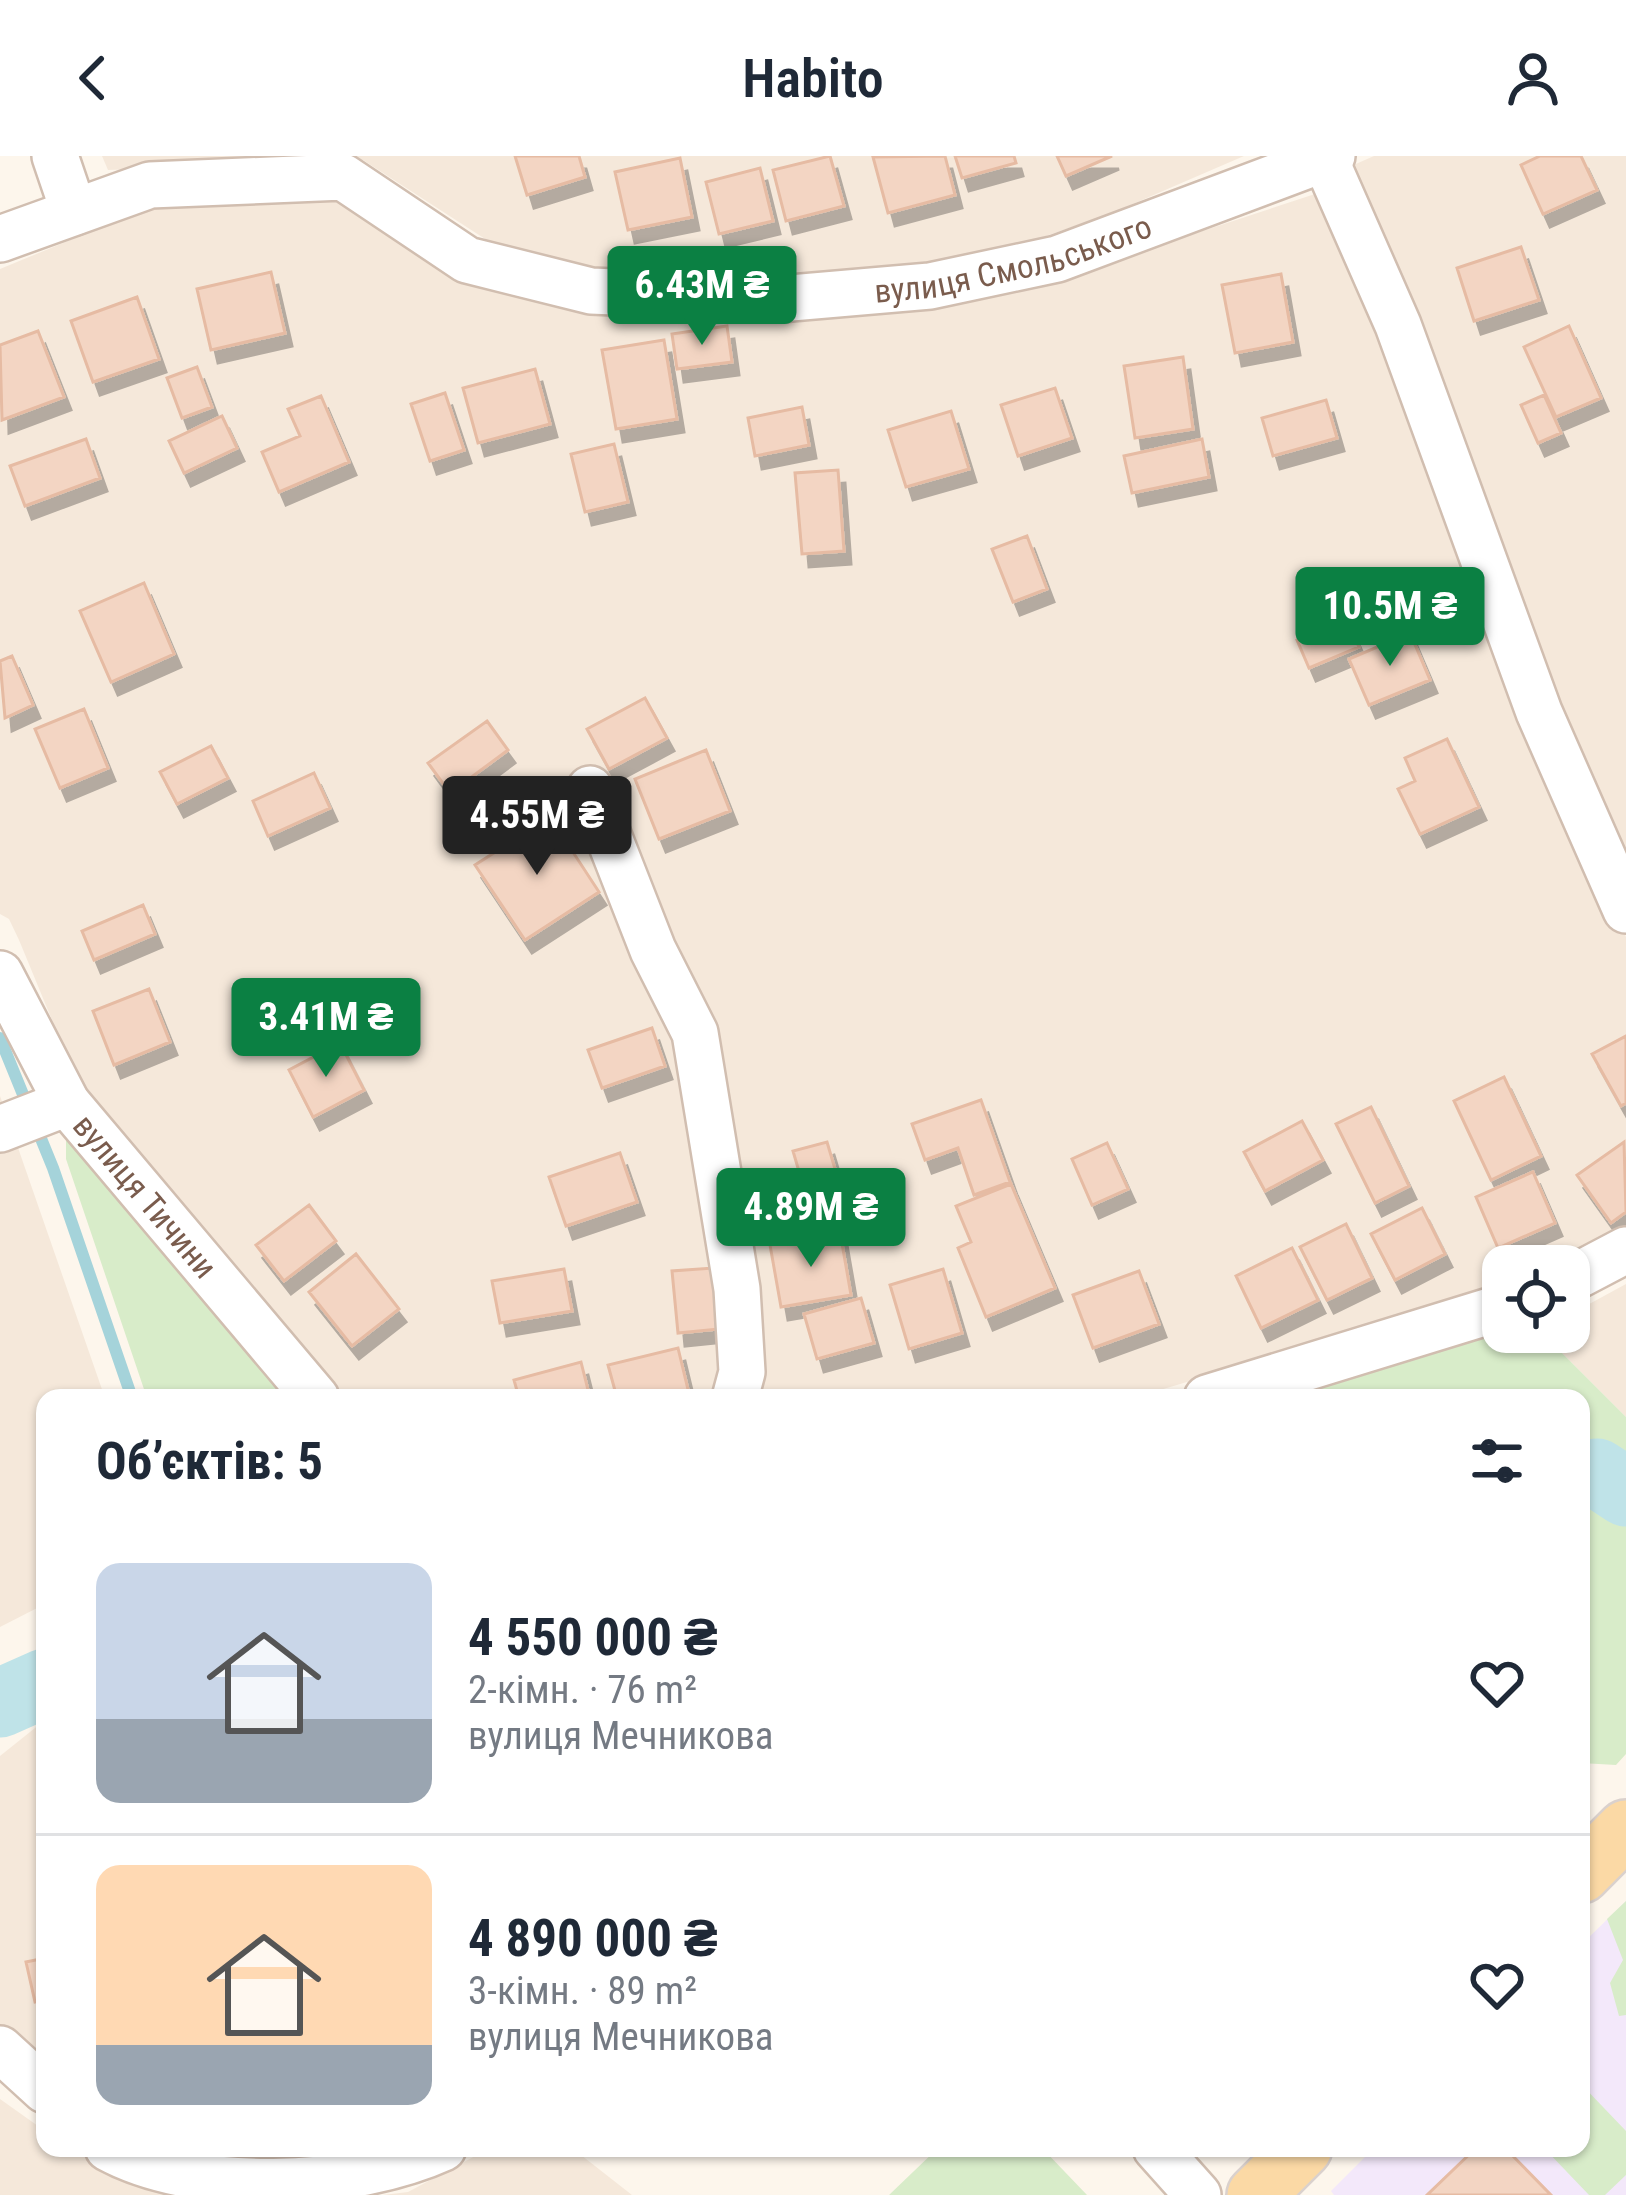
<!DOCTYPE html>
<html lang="uk">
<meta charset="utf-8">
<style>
:root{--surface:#fff;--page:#f6f6f7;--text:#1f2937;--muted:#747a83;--line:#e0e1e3;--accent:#0b8043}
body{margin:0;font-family:"Roboto Condensed",sans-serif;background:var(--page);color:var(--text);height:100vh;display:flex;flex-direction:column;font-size:45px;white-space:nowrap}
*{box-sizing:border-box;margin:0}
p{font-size:39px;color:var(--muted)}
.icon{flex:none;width:66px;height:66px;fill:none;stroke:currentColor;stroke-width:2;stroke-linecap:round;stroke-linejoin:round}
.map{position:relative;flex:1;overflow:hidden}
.side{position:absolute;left:36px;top:1233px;width:1554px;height:768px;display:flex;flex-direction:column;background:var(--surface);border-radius:24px;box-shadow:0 3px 9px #0004}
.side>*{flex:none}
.tools{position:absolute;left:1482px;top:1089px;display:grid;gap:24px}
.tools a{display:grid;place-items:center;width:108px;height:108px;border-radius:24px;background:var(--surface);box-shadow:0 3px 9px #0004;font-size:60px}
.price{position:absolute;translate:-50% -102px;padding:0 27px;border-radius:12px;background:var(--accent);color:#fff;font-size:39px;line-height:78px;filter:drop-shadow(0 3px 6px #0008)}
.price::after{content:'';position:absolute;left:50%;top:72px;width:36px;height:27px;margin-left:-18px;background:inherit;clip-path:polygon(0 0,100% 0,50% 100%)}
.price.current{background:#222;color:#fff}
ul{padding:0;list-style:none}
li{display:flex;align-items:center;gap:36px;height:300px;padding:0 60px}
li+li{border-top:3px solid var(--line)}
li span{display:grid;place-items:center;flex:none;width:336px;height:240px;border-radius:24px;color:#555}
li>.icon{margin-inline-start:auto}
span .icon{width:144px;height:144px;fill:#fffc;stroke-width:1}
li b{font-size:51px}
h2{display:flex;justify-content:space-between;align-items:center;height:144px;padding:0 60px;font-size:51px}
header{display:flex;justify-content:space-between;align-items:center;height:156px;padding:0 60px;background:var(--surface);font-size:54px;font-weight:600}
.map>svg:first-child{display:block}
</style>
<header><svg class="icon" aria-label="back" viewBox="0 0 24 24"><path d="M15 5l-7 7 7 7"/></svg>Habito<svg class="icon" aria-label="person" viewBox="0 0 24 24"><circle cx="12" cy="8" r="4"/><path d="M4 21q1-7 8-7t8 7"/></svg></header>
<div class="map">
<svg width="1626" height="2039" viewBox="0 0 1626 2039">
<defs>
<filter id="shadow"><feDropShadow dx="7" dy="13" stdDeviation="0" flood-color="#0004"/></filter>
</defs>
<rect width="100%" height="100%" fill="#fdf6ec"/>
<!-- residential -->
<path fill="#f5e8da" d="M102,0H1244L1112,57L989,100L823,119L640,122L496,90L363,4L108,14Z
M1374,0H1626V724L1349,11Z
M1315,38L1356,98L1528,566L1626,781V1077L1559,1110H1503V1132L1133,1242H346L85,944L19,784L9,763L0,758V113L172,42L343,43L570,150L747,167L856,160L1038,129Z
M0,940L105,1242H45V1448L0,1471Z
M1626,1128V1261L1541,1176H1569V1159Z
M45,1564V1914L0,1873V1600Z
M0,1943L45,1975V1992H77L166,2039H0Z
M138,1992H418L341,2013Z
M490,1992H572L632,2039H383L408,2036Z"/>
<!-- education -->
<path fill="#f3e8fa" d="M1626,1745V2039H1334L1331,2035L1374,1992H1581V1789Z"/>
<!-- green -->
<path fill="#d8ecc9" d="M66,980L295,1242H147L66,1003Z
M1503,1175L1541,1176L1626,1261V1325L1613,1313L1581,1305V1242H1235Z
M1591,1328L1626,1348V1598L1616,1609L1581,1607V1329Z
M1626,1745V1859L1619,1860L1610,1827L1623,1804L1607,1763Z
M1581,1928L1626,1975V2019L1605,2039H1589L1544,1992H1581Z
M938,1992H1042L1087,2039H889Z"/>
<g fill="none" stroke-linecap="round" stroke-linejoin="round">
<!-- stream -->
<path stroke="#a5d3da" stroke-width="12" d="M0,882L53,1012L132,1242"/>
<!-- river -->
<path stroke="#bfe3e8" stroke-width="69" d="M1581,1319L1597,1317L1626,1336
M0,1547L45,1527"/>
</g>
<!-- building -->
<path fill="#f3d5c3" stroke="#e6bba3" stroke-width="3" filter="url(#shadow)" d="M515,0H579L585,21L527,39Z
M830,0L844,50L786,65L773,14Z
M945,0L955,39L888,57L873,1Z
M955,0H1014L1016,7L962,22Z
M1057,0H1112L1066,20Z
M1540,0H1581L1597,34L1543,58L1521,9Z
M680,2L692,61L628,74L615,16Z
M760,12L773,65L719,78L706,26Z
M1521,91L1539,144L1474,165L1457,112Z
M271,116L285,177L211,194L197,133Z
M1281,118L1293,186L1235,197L1222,129Z
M137,141L159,203L93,226L71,165Z
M727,170L732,206L677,213L672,178Z
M1569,170L1601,242L1556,261L1524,191Z
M38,175L64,241L2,264L0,189Z
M664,184L677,263L616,273L602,194Z
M1183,201L1193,273L1135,282L1124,210Z
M197,211L212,251L182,262L167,222Z
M535,213L550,268L478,287L463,232Z
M1055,232L1072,282L1018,300L1001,249Z
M445,237L464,294L430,305L411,248Z
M1544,239L1561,277L1538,287L1521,249Z
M321,240L349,306L279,336L262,296L300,280L288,253Z
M1326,244L1337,282L1273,300L1262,262Z
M802,251L809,289L755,300L748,262Z
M951,255L969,313L906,331L888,274Z
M222,260L237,292L184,317L169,285Z
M86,283L100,322L25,350L10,310Z
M1202,283L1209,321L1132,337L1124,300Z
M614,288L628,346L585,356L571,298Z
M838,314L844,395L802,398L795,317Z
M1027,380L1047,433L1013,446L992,393Z
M144,427L174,498L111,526L80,455Z
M1346,463L1359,491L1309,512L1297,484Z
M1410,477L1430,524L1369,549L1349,503Z
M12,500L33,549L5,562L0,505Z
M645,542L667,582L609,613L587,573Z
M84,553L108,612L60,632L35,573Z
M487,565L508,594L450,637L428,607Z
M1447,583L1479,651L1420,678L1398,633L1415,625L1405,602Z
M211,590L228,622L177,648L160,616Z
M706,594L730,655L659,683L635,623Z
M314,617L330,652L268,680L253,645Z
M550,661L599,736L525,784L475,709Z
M143,749L155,778L94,804L82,775Z
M149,833L170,886L114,909L93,855Z
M652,872L665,910L602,932L588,894Z
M1626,880V947L1621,950L1592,898Z
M340,887L364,934L313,961L289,914Z
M1504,921L1541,1000L1491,1024L1454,945Z
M981,944L1010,1026L974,1039L958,992L925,1004L912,968Z
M1371,951L1409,1030L1375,1047L1336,968Z
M1302,965L1323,1004L1265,1035L1244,996Z
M827,986L846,1050L812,1060L793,995Z
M1624,986L1626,1056L1611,1067L1577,1019Z
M1107,987L1128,1033L1092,1049L1072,1003Z
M620,997L637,1046L566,1070L549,1021Z
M1533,1016L1555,1067L1498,1092L1476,1041Z
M787,1019L801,1069L767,1078L754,1028Z
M1011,1028L1055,1132L986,1161L958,1092L971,1086L956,1050Z
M309,1049L336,1085L284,1125L256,1089Z
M1422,1052L1445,1098L1395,1124L1371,1078Z
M1346,1068L1372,1122L1327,1144L1300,1091Z
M840,1076L851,1139L781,1151L770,1089Z
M1292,1092L1318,1144L1261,1172L1236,1120Z
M356,1098L399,1153L352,1190L309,1136Z
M713,1112L719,1173L678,1177L672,1115Z
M564,1113L572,1155L500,1167L492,1125Z
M943,1113L962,1177L909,1193L890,1129Z
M1139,1115L1159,1168L1093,1192L1073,1139Z
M861,1142L874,1187L817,1203L804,1158Z
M678,1192L690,1242H617L608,1209Z
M581,1206L590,1242H519L514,1224Z
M45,1802V1844L35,1846L26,1806Z
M1476,1992H1505L1551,2039H1427Z"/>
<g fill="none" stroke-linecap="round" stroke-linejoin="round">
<!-- minor casing -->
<g stroke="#d1beb0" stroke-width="50">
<g id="minor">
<path d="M55,0L74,56"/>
<path d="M1325,3L1398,169L1539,556L1626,754"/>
<path id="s1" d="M0,83L150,29L343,21L467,104L591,135L779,143L930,130L1057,103L1332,0"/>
<path d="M590,633L653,794L695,877L737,1133L742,1216L735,1242"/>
<path id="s2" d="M0,818L67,947L316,1242"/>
<path d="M0,973L67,947"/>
<path d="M1569,1124L1626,1094"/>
<path d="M1207,1242L1503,1151"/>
<path d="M0,1893L45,1934"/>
<path d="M108,1992C194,2039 351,2034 443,1992"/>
<path d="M1156,1992L1198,2039"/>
</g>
</g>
<!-- major casing -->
<g stroke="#dad1cd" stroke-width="62">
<path id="major" d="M1581,1718L1626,1673
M1256,2039L1303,1992"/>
</g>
<!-- minor -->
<use href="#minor" stroke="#fff" stroke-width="45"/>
<!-- major -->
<use href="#major" stroke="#fbd9a5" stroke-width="57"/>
</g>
<g text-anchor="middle" stroke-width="10" stroke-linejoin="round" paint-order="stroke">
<!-- street labels -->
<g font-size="33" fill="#7a5c4d" stroke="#fffaf3">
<text dy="12" stroke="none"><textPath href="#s1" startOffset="1056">вулиця Смольського</textPath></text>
<text dy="12" stroke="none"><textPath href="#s2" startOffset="267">вулиця Тичини</textPath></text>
</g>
</g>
</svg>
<div class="tools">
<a><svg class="icon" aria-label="locate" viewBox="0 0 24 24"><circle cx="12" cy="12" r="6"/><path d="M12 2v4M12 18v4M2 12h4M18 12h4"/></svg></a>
</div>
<b class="price" style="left:702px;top:192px">6.43M ₴</b>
<b class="price" style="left:1390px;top:513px">10.5M ₴</b>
<b class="price current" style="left:537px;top:722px">4.55M ₴</b>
<b class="price" style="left:326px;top:924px">3.41M ₴</b>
<b class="price" style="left:811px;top:1114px">4.89M ₴</b>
<section class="side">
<h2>Об’єктів: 5<svg class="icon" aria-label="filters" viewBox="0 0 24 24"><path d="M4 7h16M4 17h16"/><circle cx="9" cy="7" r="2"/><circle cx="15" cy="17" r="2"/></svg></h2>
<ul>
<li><span style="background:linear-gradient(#c9d6e8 65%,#9aa5b1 0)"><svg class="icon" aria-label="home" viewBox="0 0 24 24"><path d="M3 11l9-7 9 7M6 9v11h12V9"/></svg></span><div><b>4 550 000 ₴</b><p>2-кімн. · 76 m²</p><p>вулиця Мечникова</p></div><svg class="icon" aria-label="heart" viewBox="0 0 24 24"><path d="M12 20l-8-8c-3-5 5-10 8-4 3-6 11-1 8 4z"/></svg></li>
<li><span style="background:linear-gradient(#ffd9b3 75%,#9aa5b1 0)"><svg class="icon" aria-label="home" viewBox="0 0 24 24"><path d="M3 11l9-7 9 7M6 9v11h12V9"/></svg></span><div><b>4 890 000 ₴</b><p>3-кімн. · 89 m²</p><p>вулиця Мечникова</p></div><svg class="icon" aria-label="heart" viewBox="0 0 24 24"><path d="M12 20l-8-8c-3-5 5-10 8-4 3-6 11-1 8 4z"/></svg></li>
</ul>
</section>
</div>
